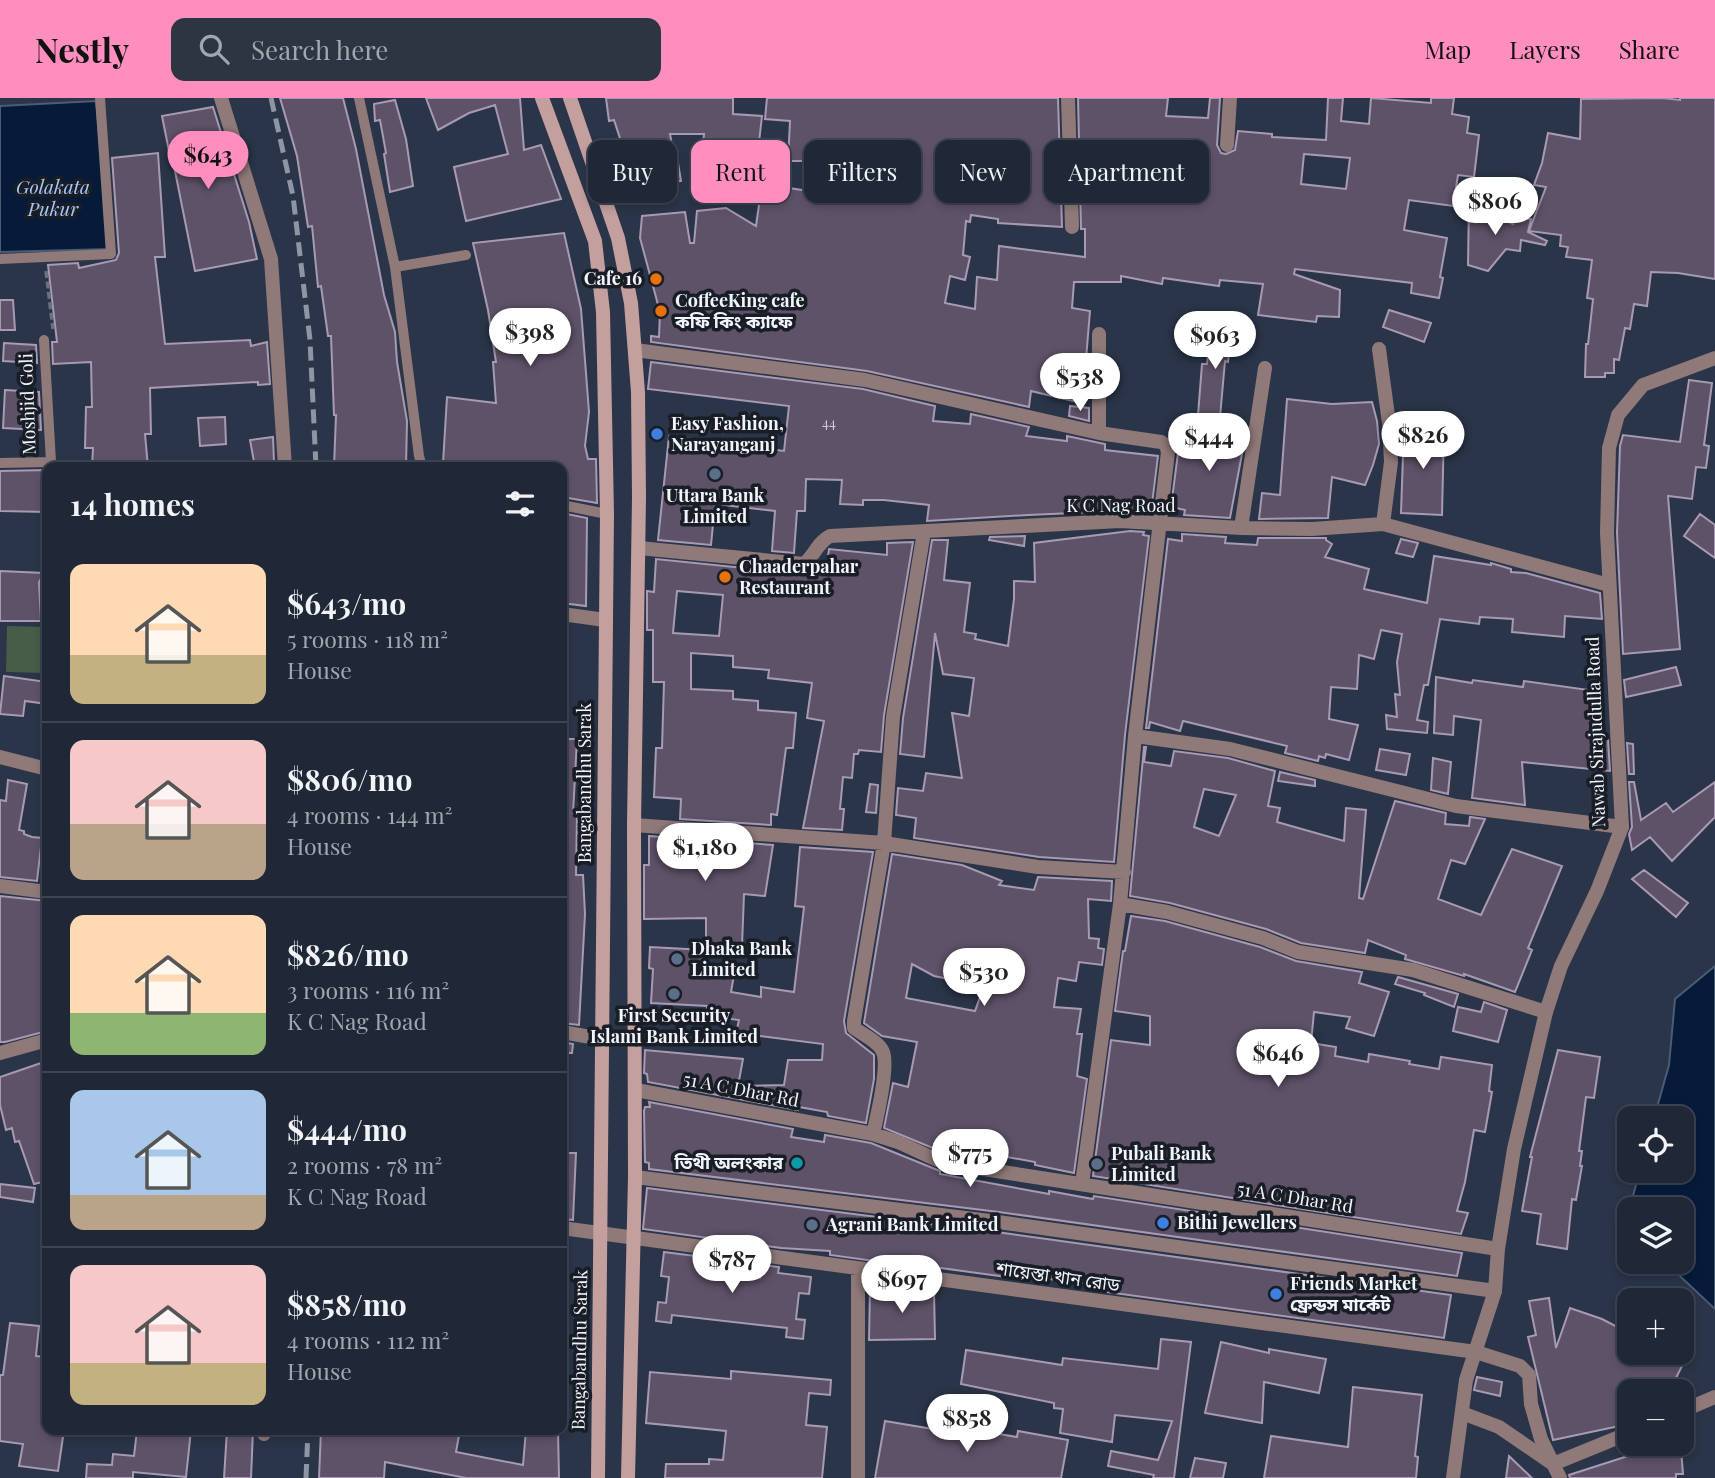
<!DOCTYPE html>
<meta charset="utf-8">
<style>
:root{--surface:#202837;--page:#2d3442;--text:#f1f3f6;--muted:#a2a6ad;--line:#3d4452;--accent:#fe8ebd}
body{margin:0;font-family:"Playfair Display","Noto Sans Bengali",serif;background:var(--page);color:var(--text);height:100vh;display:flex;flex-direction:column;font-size:26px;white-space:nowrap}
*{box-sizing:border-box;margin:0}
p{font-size:23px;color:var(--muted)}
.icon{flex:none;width:38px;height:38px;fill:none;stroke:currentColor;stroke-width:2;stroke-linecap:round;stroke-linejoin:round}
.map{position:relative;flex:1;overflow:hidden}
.sheet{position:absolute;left:42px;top:364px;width:525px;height:973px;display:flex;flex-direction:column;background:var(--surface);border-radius:14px;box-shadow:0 4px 10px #0003,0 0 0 2px var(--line)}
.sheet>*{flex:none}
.guide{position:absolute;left:588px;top:42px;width:665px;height:63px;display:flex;gap:14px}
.fabs{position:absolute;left:1617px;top:1008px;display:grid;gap:14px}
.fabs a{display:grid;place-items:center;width:77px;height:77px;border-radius:14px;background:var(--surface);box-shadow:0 4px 10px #0003,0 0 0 2px var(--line);font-size:35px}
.price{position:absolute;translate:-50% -60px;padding:0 16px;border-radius:24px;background:#fff;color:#222;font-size:23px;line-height:46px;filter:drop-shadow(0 2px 4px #0008)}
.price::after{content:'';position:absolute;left:50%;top:42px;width:21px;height:16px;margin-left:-10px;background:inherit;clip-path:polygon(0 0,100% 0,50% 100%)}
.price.on{background:var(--accent);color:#111}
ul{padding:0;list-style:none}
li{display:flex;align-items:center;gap:21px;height:175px;padding:0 28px}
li+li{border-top:2px solid var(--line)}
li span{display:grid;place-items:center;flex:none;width:196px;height:140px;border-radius:14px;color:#555}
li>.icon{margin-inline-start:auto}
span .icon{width:84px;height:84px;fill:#fffc;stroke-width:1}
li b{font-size:30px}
h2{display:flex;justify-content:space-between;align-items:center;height:84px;padding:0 28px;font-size:30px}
.pill{padding:0 24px;border-radius:14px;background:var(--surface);box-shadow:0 4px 10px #0003,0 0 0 2px var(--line);font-size:24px;line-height:63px}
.pill.on{background:var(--accent);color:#111}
header{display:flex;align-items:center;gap:42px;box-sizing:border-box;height:98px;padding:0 35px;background:var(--accent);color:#111}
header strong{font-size:33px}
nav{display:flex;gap:38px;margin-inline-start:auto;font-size:24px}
.search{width:490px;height:63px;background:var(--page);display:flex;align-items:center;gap:18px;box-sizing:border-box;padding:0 24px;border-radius:14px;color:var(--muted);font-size:26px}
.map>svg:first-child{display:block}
</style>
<header>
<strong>Nestly</strong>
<div class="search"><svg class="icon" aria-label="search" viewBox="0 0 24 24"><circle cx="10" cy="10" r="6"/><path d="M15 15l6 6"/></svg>Search here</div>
<nav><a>Map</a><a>Layers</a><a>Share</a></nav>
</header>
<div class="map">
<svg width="1715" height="1380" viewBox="0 0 1715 1380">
<rect width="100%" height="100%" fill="#2a3549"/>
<!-- green -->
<path fill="#485d48" d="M7,528L47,529V575L6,574Z"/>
<!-- water -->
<path fill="#061b39" stroke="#4c5c74" stroke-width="2" d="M96,3L110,151L0,154V8Z
M1715,868V1211L1665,1164H1682V1111H1629V1130L1625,1126L1640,1073H1682V1020H1654L1669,967L1675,901Z"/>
<!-- building -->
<path fill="#5e5268" stroke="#a79ab2" stroke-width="2" fill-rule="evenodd" d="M280,0H343L356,51L384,197L395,234L397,264L407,323L406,369H334L336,317H334L331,238H328L321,188L318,189L312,128L308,129L297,58Z
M426,0H520L524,52L541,47L561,101L466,123L454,69L508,56L495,7L469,15L438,32Z
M606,0H733V16L762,18L758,53L737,51L736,60L702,56L704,36H670L675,65H678L681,83L636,90L631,68H629L614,22L609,23Z
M767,0H1058L1062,129L998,125V121L971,117L970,124L966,123L963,157L970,159L965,182L950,178L945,205L975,211L977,179L997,182L999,148L1085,159V131H1081L1078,0H1168L1166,18L1208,20L1210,0H1220L1217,47L1221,55L1226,56L1235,52L1238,33L1272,36V39L1326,42L1328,0H1343L1341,23L1369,26L1371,0L1431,5V0H1454L1452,16L1469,19L1467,35L1479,37L1474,79L1458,77L1453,108L1409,102L1404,132L1447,140L1440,179L1443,180L1439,200L1411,195L1412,185L1295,171L1294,176L1340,192L1339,219L1317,218L1316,224L1258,217L1263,186L1220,182L1219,188L1163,180L1162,186L1121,178V184H1074L1072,210L1090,213L1086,261L1079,260L1073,303L1031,293L1029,309L867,273L651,244V238L659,239L660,214L640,140L642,118L685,114L690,145H694L697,113L726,110L756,128L762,86L809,93L812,63H788L790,23L765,21ZM953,47L1004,51V87H1002L1000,105L959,99L964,81L948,78ZM1304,56L1350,60L1346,91L1301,86ZM1135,67L1165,71L1163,98L1133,94Z
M1662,0L1680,2V0H1715V181L1678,175L1651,174L1647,208L1634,206L1630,231L1625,230L1619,262L1614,261V275H1605V279H1585L1586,246H1588L1593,201L1587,200L1592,162L1566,159L1568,149L1560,148L1561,137L1529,133L1546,89L1534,87L1542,65L1548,35L1580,41L1581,1Z
M395,2L406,41L413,88L390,94L384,56L386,55L380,22L375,23L374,6Z
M213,9L249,124L257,161L195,173L173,63H171L162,18Z
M158,55L165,159H155L165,246L250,242L251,248L267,244L270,286L258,287V284L150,290L151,336H145L148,369H92L93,350H85L86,309H92L91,264L53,266L52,244H57L48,167L78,165L79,170L116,162L119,155L112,60Z
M1469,105L1513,126L1514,118L1531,121L1528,134L1547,143L1545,147L1521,142L1520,153L1506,151L1488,173L1468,167Z
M564,135L581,211L589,314L585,348L588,361H596L597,405L562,399V369H511L443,365L447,299L496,305L493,264H496L488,212L473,145Z
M0,202H13L15,232H0Z
M1389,212L1431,225L1424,244L1383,229Z
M1212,225L1233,227L1228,264L1225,263L1220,319L1198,317L1202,266H1207Z
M4,245L36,247L37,265L3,263Z
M651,264L863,291L935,308L933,323L970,326L971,316L1029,329L1026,338L1067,343V338L1105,346V352L1158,358L1152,406L1147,405L1146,415L1120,413L1028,417L927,423L929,407L884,402H863V407L840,406L842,382L806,381L805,413H797L794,455L772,453L775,413L715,406L711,447L658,442L669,338L784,353L789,308L648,291Z
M1689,282L1712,285L1704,347L1709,348L1706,370L1696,369L1692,401L1668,398L1680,551L1623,556L1617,435L1620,348L1623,337L1680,344Z
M5,292L39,294L41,332L3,330Z
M1287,301L1332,306L1372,304L1377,323L1379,346L1373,367L1365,387L1332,379L1328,420L1259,421L1262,395L1280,397Z
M1070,308L1089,310V323L1069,318Z
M225,319L226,346L200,348L198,320Z
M1209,322L1238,326L1233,343L1244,345L1230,420L1184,417L1185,412L1171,409L1178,355L1176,345L1203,351Z
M1404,328L1444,330L1442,417L1401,415Z
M273,339L274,364H254L250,342Z
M47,372V414L0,413V373Z
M562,415L587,420L586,508L562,505Z
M1700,416L1715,427V460L1684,438Z
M1130,433L1144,434L1143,437L1149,438L1125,637L1114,764L1039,759L914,740L916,720L896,717L898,690L923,693L926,675L962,680L952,615L969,618L974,580L943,576L935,535L924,659L900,656L903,620L932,442H948L944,482L970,485L964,534L976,536L975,541L1008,548L1014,501V483L1035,484L1034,445Z
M1182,436L1226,439L1225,445L1257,447L1258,440H1326V442L1332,446L1325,459L1369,471L1364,491L1427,505L1434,458L1491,467V465L1511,471V474L1526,475L1600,495L1602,521L1565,518L1564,539L1512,534L1513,521L1480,519L1479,526L1440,521L1428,587H1424L1417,622L1428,624L1427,635L1387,631L1386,617L1397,619L1395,596L1400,597L1397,564L1402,536L1381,532L1374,561L1359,557L1357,591L1331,589L1329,621L1358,627L1349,662L1326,656L1325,660L1319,658L1318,663L1285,655L1287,648L1183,623L1180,633L1150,624L1149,630H1146L1168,441L1182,443Z
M1025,438L1024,448L989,442L990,439Z
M1401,441L1418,445L1413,459L1396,455Z
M913,444L884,617L881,654L859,652L858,656H854L852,680L843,679L840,711H844L842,732L803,730L824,623L807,620L812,585L768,580L769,572L733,569V558L691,555V591L733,593V601L758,603V612L796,615L793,650H786L777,717L771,716V727L680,721L681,701L654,699L656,650H662L664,584H653V532H647V493L654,494L656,461L804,476L811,472L826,474L829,451L887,457V445ZM677,493L723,497L719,538L673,535Z
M0,473L44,475L39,484L41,523H0Z
M1676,569L1681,587L1626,599L1624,582Z
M4,578L47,584V606L25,603L23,618L0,616Z
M1436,579L1472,585L1473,582L1523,589L1524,583L1603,594L1600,640L1608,641L1610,673L1522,664L1525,707L1472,700L1481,622L1454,618L1453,637L1434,635Z
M562,641H577L573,716H577L576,777H583L585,816L579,927L562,925Z
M1627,645L1633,646L1634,676H1629Z
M1144,649H1146L1144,664L1171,668L1174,653L1228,660L1275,673L1268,708L1280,710L1277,724L1344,743L1346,710L1366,712L1359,800L1363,801L1395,703L1446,715L1445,726L1469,728L1470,719L1485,721L1465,766L1451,762L1438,801L1481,817L1512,751L1562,768L1528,850L1532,852L1515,894L1464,876V878L1405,861L1406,857L1368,842L1365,855L1301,845L1266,831L1170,805L1130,798ZM1204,691L1236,697L1219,738L1194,729Z
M1380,651L1410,656L1406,677L1376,672Z
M1433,660L1451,664L1448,696L1431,692Z
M1280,674L1315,682V688L1278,683Z
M8,682L27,686L19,732L24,733V736L32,739L42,740L37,783L0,779V702L6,703Z
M1629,684H1634L1641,722L1666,705L1673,714L1715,684V719L1672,763L1650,739L1632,752L1629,736L1632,729Z
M870,686L878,687L876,715L866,714Z
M649,738L773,747L765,798L744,796L742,848L706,847V820L644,821V767H649Z
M800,749L873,754L844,923L846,935L874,957V981L866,1025L828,1018L827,1014L799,1009L798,1012L648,984L647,976L644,975L645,952L743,961L738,988L784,987L788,962H822L823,946L736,935L739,922L706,918L707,908L651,905L653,871L649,870L650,849L705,852L704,874L734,877L731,894L761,899V889L794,894L804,809L795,808Z
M892,756L962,767L1002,783L999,787L1034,792L1038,779L1112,783L1111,803L1088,801L1089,840L1099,841L1098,850L1104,851L1102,867L1079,864L1076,883L1058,880L1054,909L1081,911L1077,936H1082L1077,978L1087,981L1074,1075L1035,1067V1064L1007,1059L968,1045L964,1058L940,1053L884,1030L893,985L908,989L917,944L882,938L864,925ZM912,866L934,878L984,888L975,913L906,900Z
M1644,772L1688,805L1676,819L1632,781Z
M0,798L47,803V933L5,944H0Z
M1131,818L1165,823L1260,849L1296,863L1362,874L1359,885L1389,894L1374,938L1346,930L1350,919L1314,914L1311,945L1336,949L1335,958L1368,964L1369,956L1410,963L1409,966L1439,971L1441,959L1492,967L1489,993L1492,994L1485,1034L1474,1032L1465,1084L1457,1113L1468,1115L1461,1136L1093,1078L1111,942L1150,947V918L1115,913L1123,853H1125Z
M1398,879L1458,896L1454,909L1424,897L1425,895L1395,886Z
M1484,904L1507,912L1498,944L1453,933L1458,909L1481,914Z
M562,944L573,946L572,955H562Z
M1558,952L1600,959L1594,1000L1586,999L1579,1053H1582L1580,1068H1582L1576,1102L1572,1101L1567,1151L1537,1146L1541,1116L1522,1113L1532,1059H1530Z
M47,963V1083L34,1086L19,1043L15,1044L12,1030L6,1032L0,1007V979Z
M649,1004L793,1031L791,1039L824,1044L825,1037L871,1045L940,1073V1076L1049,1096V1093L1093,1101L1094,1098L1462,1155L1457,1178L999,1114L649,1071V1065L645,1064L644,1013L645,1009H650Z
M562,1055H576L573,1122L562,1121Z
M0,1086L35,1090L33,1104L0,1099Z
M647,1090L997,1134L1451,1197L1444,1240L1099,1193L1101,1187L1040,1180V1185L1021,1178V1181L933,1169V1171L830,1157V1153L781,1150L643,1131Z
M664,1154L704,1159L702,1173L760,1180L762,1167L779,1169L778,1175L811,1179L809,1196L799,1195L796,1221L805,1222L803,1241L786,1239L787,1230L672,1217L671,1225L656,1223L658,1204L666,1205L669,1179L661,1178Z
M870,1191L934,1193L935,1241L869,1242Z
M1549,1200L1556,1250L1570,1210L1602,1221L1629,1235V1255H1675L1686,1260L1676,1280L1681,1282L1678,1293H1629V1326L1553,1342L1528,1239L1536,1237L1529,1203Z
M10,1225L39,1228L36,1258L47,1259V1332H64L58,1373L19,1368L23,1346L0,1343V1277H3Z
M1161,1241L1191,1244L1174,1380H1153L1154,1377L1108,1368L1111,1353L1158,1362L1172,1323L1115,1317L1112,1344L1060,1335L1063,1311L1054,1310V1305L961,1286L966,1252L1062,1267L1063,1260L1158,1271Z
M1221,1244L1269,1255V1251L1326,1261L1319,1295L1264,1284L1262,1325L1205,1315Z
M731,1273L831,1282L830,1297L809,1295L806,1327L827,1329L822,1380H665L666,1366H709V1361L723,1362L726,1333L646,1325L650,1274L731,1281Z
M1477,1279L1502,1284L1500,1298L1474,1292Z
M1353,1289L1422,1297L1415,1358L1418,1359L1416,1380H1264L1271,1338L1348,1349Z
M885,1323L957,1335L958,1329L1017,1339L1018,1333L1068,1342L1061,1380H875Z
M137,1332H191L186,1379L133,1374V1380H86L87,1366L112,1367L113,1356L134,1358Z
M227,1332H253L251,1380H224Z
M321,1332H460L456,1354L523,1367L526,1332H558L559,1380H466L385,1364L384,1380H319Z
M1651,1351H1681L1683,1376H1676V1380H1570L1569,1377L1631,1357L1651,1358Z
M1509,1358L1532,1380H1506Z
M1195,1360L1226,1365L1223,1380H1190Z"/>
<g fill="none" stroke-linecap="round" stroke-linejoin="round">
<!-- path -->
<path stroke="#697282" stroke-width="3.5" stroke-dasharray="7 3.5" stroke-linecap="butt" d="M46,173L53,231"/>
<!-- service -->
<path stroke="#907979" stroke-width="10" d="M359,0L395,169L419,358L422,369
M0,161L111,156L100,0
M395,169L466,157
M0,365L51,364L44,242
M562,407L607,416
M47,484V506"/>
<!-- minor -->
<path stroke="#907979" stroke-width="14" d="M221,0L271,161L285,369
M1068,0L1072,129
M1227,47L1230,0
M1099,236V335
M1379,251L1389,325L1391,364L1383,426
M635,252L865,282L1099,335L1161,344L1166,347L1168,354L1135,638L1120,806L1082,1086
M1241,430L1265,270
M639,450L804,466C814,458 818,444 830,438L1120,423L1241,430L1312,431L1383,426L1609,487
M562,516L605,522
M1135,638L1230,651L1456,708L1622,729
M0,659L47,671
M634,727L884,745L1038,769L1124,774
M0,788L47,794
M1120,806L1167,814L1263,840L1298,854L1413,872L1546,914
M562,934L602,941
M0,955L47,942
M636,992L873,1036L898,1044L937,1062L977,1070L1498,1151
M873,1036C877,1019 889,969 883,954C879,944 862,936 854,930V923L884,745L893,619L924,434
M635,1079L998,1124L1495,1193
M562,1130L1476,1254L1520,1268L1529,1277L1531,1306L1541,1341L1560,1380
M1682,1313L1715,1299
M1462,1315L1499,1329L1553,1366L1629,1335
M263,1332L264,1336
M858,1380V1172"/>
<!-- tertiary -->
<path stroke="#907979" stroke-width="14" d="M1453,1380L1466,1282L1495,1193L1498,1151L1514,1051L1546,914L1561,868L1597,793L1622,729L1607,435L1609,350L1618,317L1643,287L1715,260"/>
<!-- secondary -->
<path stroke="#c39f9e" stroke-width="14" d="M542,0L595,143L603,214L607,416L598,1380
M570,0L618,140L631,205L638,294L639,399L634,727L635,1079L628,1380"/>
<!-- rail -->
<path stroke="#8e96a4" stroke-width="5" stroke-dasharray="14 7" stroke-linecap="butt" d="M271,0L293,98L310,242L316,369
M306,1380L308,1332"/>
</g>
<!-- markers -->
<g fill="#e8710a" stroke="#181d26" stroke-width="2.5">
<circle cx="656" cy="181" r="7"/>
<circle cx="661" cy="213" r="7"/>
<circle cx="725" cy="479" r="7"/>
</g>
<g fill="#3f7fe0" stroke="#181d26" stroke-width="2.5">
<circle cx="657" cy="336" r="7"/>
<circle cx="1163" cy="1125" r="7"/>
<circle cx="1276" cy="1196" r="7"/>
</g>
<g fill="#5c6f8a" stroke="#181d26" stroke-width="2.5">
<circle cx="715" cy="376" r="7"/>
<circle cx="677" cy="861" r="7"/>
<circle cx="674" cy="896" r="7"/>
<circle cx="1097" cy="1066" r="7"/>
<circle cx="812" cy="1127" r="7"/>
</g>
<circle fill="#0f9aa8" stroke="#181d26" stroke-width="2.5" cx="797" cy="1065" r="7"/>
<g text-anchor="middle" stroke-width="7" stroke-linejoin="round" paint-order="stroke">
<!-- number labels -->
<g font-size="14" fill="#ccccd8">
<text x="829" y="330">44</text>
</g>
<!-- poi labels -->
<g font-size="18" font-weight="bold" fill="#f0f5fd" stroke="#181d26" text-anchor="start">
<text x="642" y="187" text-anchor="end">Cafe 16</text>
<text x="675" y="209">CoffeeKing cafe<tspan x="675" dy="21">কফি কিং ক্যাফে</tspan></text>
<text x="671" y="332">Easy Fashion,<tspan x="671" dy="21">Narayanganj</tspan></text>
<text x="715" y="404" text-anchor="middle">Uttara Bank<tspan x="715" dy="21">Limited</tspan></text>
<text x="739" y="475">Chaaderpahar<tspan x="739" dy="21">Restaurant</tspan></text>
<text x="691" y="857">Dhaka Bank<tspan x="691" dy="21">Limited</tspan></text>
<text x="674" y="924" text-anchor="middle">First Security<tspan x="674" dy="21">Islami Bank Limited</tspan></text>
<text x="1111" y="1062">Pubali Bank<tspan x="1111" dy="21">Limited</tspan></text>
<text x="783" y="1071" text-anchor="end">তিথী অলংকার</text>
<text x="1177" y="1131">Bithi Jewellers</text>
<text x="826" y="1133">Agrani Bank Limited</text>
<text x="1290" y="1192">Friends Market<tspan x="1290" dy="21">ফ্রেন্ডস মার্কেট</tspan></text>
</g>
<!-- street labels -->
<g font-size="18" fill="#f0f5fd" stroke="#181d26">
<text transform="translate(28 306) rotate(-92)" y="6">Moshjid Goli</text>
<text x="1121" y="414">K C Nag Road</text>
<text transform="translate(1596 634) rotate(-92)" y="6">Nawab Sirajudulla Road</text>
<text transform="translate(585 685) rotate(-90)" y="6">Bangabandhu Sarak</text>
<text transform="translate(741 992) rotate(11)" y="6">51 A C Dhar Rd</text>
<text transform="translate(1295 1100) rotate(9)" y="6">51 A C Dhar Rd</text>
<text transform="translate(1058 1179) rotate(8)" y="6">শায়েস্তা খান রোড</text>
<text transform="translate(580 1252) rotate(-89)" y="6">Bangabandhu Sarak</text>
</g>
<!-- water labels -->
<g font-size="19" font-style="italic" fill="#a7c8f7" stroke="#181d26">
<text x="53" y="96">Golakata<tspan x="53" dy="22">Pukur</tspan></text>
</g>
</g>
</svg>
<div class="fabs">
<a><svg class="icon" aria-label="locate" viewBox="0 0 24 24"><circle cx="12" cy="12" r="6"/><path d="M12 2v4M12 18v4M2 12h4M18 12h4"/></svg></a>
<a><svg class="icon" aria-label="layers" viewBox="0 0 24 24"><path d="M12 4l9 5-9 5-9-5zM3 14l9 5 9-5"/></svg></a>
<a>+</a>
<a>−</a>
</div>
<b class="price on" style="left:208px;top:93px">$643</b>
<b class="price" style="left:1495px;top:139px">$806</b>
<b class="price" style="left:530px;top:270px">$398</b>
<b class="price" style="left:1215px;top:273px">$963</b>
<b class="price" style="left:1080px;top:315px">$538</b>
<b class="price" style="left:1423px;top:373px">$826</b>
<b class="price" style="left:1209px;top:375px">$444</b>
<b class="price" style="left:705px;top:785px">$1,180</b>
<b class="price" style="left:984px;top:910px">$530</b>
<b class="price" style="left:1278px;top:991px">$646</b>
<b class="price" style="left:970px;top:1091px">$775</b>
<b class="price" style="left:732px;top:1197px">$787</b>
<b class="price" style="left:902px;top:1217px">$697</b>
<b class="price" style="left:967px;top:1356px">$858</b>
<div class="guide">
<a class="pill">Buy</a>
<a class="pill on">Rent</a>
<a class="pill">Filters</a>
<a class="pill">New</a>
<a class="pill">Apartment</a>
</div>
<section class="sheet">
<h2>14 homes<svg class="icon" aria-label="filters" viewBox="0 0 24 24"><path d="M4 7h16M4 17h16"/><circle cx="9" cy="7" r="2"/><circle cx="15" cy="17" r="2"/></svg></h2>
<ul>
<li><span style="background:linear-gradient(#ffd9b3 65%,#c2b280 0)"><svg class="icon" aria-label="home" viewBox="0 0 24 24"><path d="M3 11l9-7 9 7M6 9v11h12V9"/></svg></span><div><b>$643/mo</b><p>5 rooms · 118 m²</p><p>House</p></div></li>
<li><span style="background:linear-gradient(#f6c9c9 60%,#b9a48a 0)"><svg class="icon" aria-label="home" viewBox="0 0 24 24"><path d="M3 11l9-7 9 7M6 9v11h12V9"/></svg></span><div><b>$806/mo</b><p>4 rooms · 144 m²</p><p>House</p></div></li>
<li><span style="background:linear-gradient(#ffd9b3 70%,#8fb573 0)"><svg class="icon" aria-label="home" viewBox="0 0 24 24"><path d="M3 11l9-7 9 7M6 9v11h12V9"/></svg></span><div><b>$826/mo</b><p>3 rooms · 116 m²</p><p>K C Nag Road</p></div></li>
<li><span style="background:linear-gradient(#a9c7e8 75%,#b9a48a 0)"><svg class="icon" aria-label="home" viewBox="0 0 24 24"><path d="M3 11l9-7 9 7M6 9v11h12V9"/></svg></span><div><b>$444/mo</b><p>2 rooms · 78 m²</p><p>K C Nag Road</p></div></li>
<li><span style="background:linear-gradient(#f6c9c9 70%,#c2b280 0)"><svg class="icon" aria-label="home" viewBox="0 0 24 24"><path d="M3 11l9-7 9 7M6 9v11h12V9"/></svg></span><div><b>$858/mo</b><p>4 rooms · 112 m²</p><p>House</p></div></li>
</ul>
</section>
</div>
